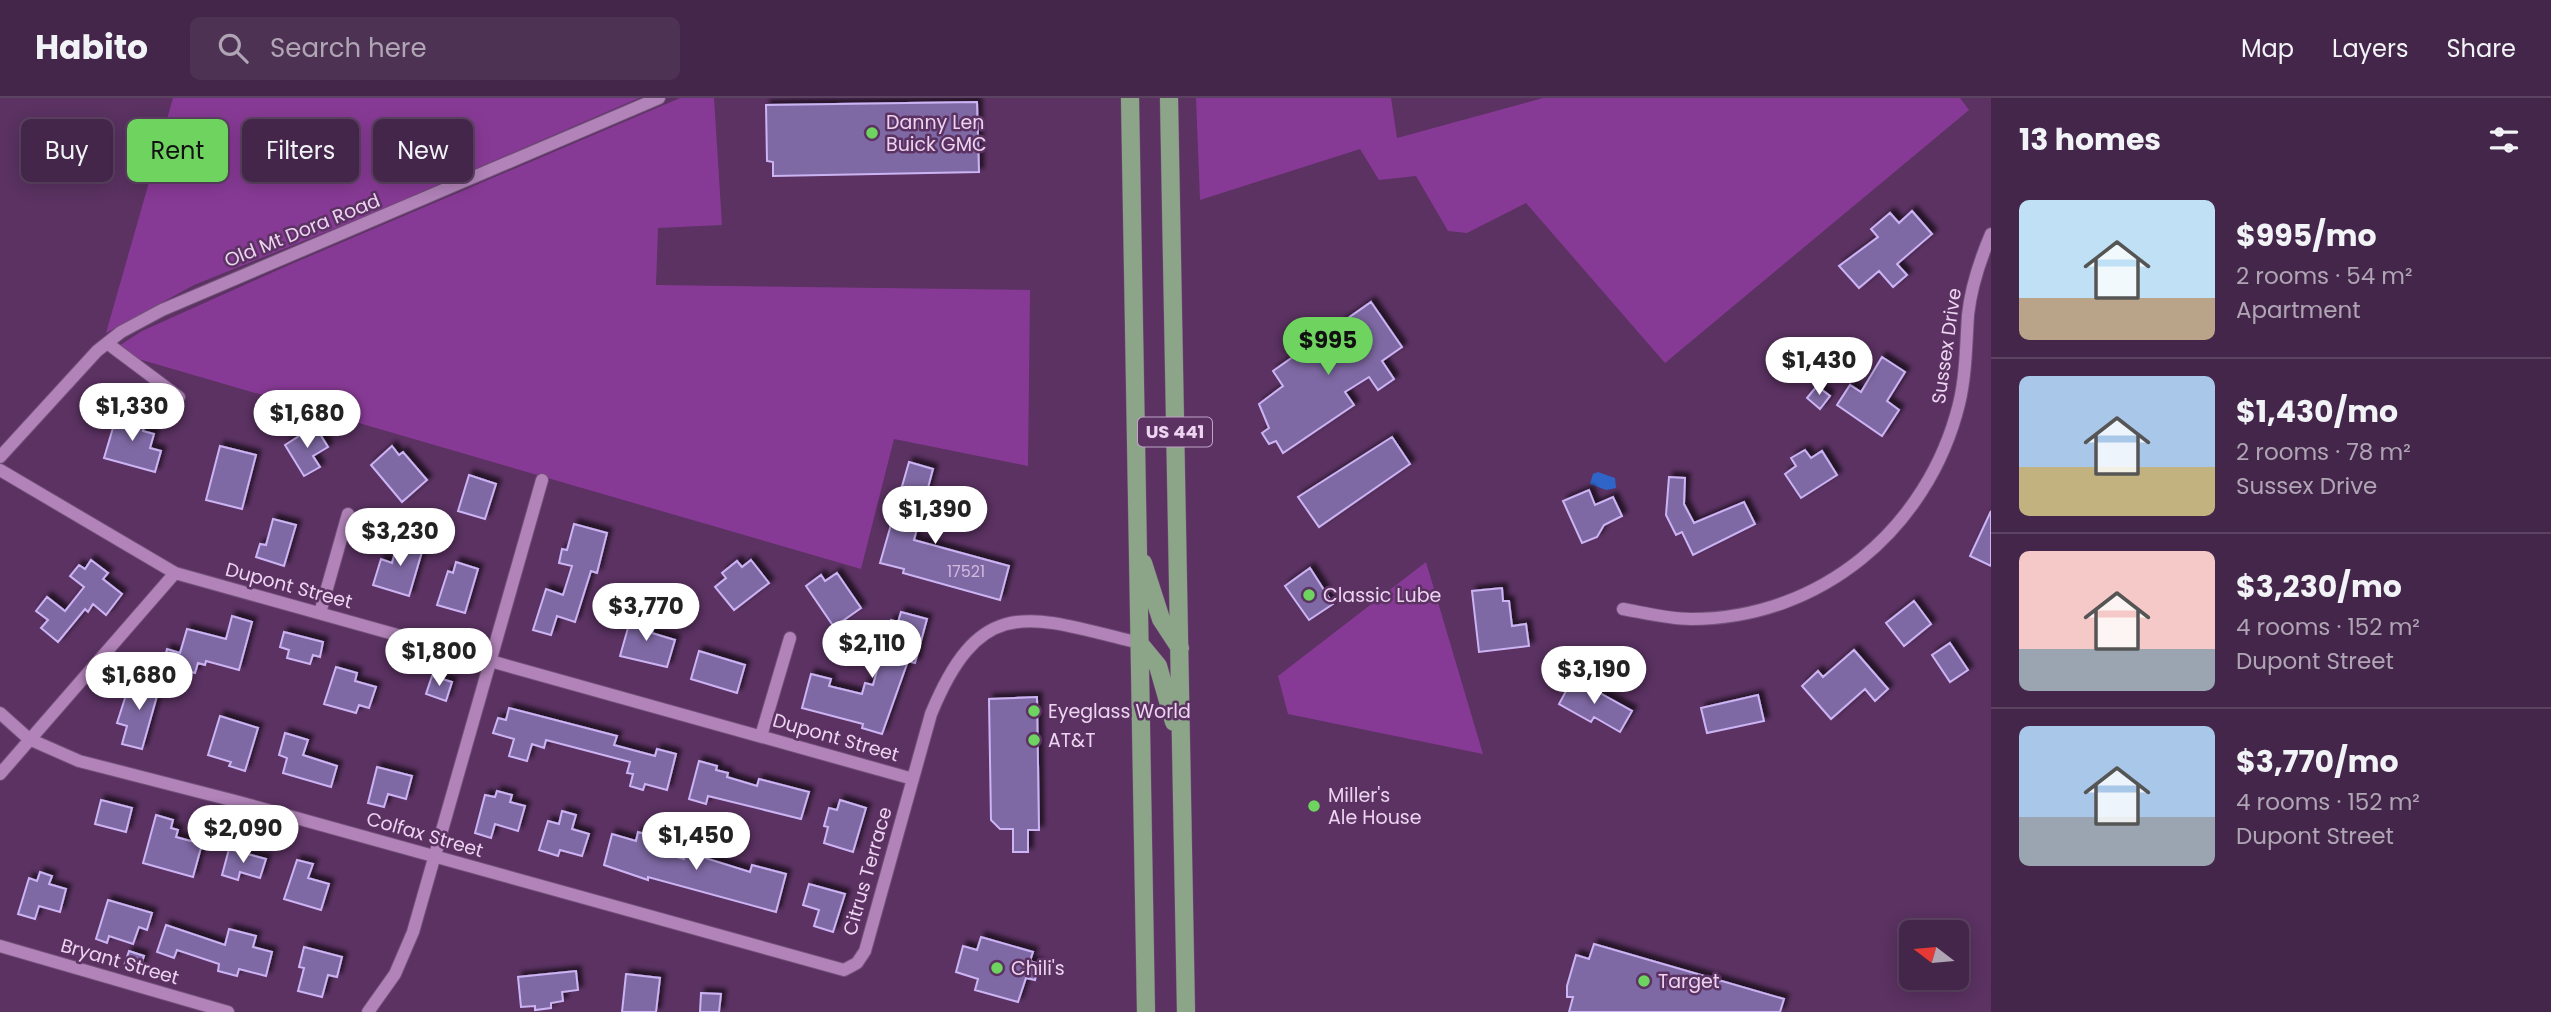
<!DOCTYPE html>
<meta charset="utf-8">
<style>
:root{--surface:#44264a;--page:#4e3254;--text:#f1f3f6;--muted:#afa5b5;--line:#5c4362;--accent:#6fd360}
body{margin:0;font-family:Poppins,sans-serif;background:var(--page);color:var(--text);height:100vh;display:flex;flex-direction:column;font-size:26px;white-space:nowrap}
*{box-sizing:border-box;margin:0}
p{font-size:23px;color:var(--muted)}
.icon{flex:none;width:38px;height:38px;fill:none;stroke:currentColor;stroke-width:2;stroke-linecap:round;stroke-linejoin:round}
.map{position:relative;flex:1;overflow:hidden}
.details{display:flex;flex-direction:column;background:var(--surface);width:560px}
.details>*{flex:none}
.top-card{position:absolute;left:21px;top:21px;width:665px;height:63px;display:flex;gap:14px}
.needle{width:46px;rotate:286deg}
.tools{position:absolute;left:1899px;top:822px;display:grid;gap:14px}
.tools a{display:grid;place-items:center;width:70px;height:70px;border-radius:10px;background:var(--surface);box-shadow:0 4px 18px #0003,0 0 0 2px var(--line);font-size:35px}
.price{position:absolute;translate:-50% -60px;padding:0 16px;border-radius:24px;background:#fff;color:#222;font-size:23px;line-height:46px;filter:drop-shadow(0 2px 4px #0008)}
.price::after{content:'';position:absolute;left:50%;top:42px;width:21px;height:16px;margin-left:-10px;background:inherit;clip-path:polygon(0 0,100% 0,50% 100%)}
.price.active{background:var(--accent);color:#111}
ul{padding:0;list-style:none}
li{display:flex;align-items:center;gap:21px;height:175px;padding:0 28px}
li+li{border-top:2px solid var(--line)}
li span{display:grid;place-items:center;flex:none;width:196px;height:140px;border-radius:10px;color:#555}
li>.icon{margin-inline-start:auto}
span .icon{width:84px;height:84px;fill:#fffc;stroke-width:1}
li b{font-size:30px}
h2{display:flex;justify-content:space-between;align-items:center;height:84px;padding:0 28px;font-size:30px}
.chip{padding:0 24px;border-radius:10px;background:var(--surface);box-shadow:0 4px 18px #0003,0 0 0 2px var(--line);font-size:24px;line-height:63px}
.chip.active{background:var(--accent);color:#111}
header{display:flex;align-items:center;gap:42px;box-sizing:border-box;height:98px;padding:0 35px;background:var(--surface);border-bottom:2px solid var(--line)}
header strong{font-size:33px}
nav{display:flex;gap:38px;margin-inline-start:auto;font-size:24px}
.search{width:490px;height:63px;background:var(--page);display:flex;align-items:center;gap:18px;box-sizing:border-box;padding:0 24px;border-radius:10px;color:var(--muted);font-size:26px}
main{display:flex;flex:1;min-height:0}
.map>svg:first-child{display:block}
</style>
<header>
<strong>Habito</strong>
<div class="search"><svg class="icon" aria-label="search" viewBox="0 0 24 24"><circle cx="10" cy="10" r="6"/><path d="M15 15l6 6"/></svg>Search here</div>
<nav><a>Map</a><a>Layers</a><a>Share</a></nav>
</header>
<main>
<div class="map">
<svg width="1991" height="914" viewBox="0 0 1991 914">
<defs>
<filter id="shadow"><feDropShadow dx="4.5" dy="-4.5" stdDeviation="2" flood-color="#0009"/></filter>
</defs>
<rect width="100%" height="100%" fill="#5b3262"/>
<!-- green -->
<path fill="#873a95" d="M173,0H639L378,113L194,187L106,235Z
M680,0H714L722,127L658,130L656,187L1030,192L1028,368L894,341L861,471L111,253L142,233L289,167Z
M1196,0H1391L1397,40L1543,0H1960L1969,12L1665,265L1526,105L1467,135L1448,133L1416,78L1379,82L1360,51L1200,102Z
M1426,464L1483,656L1288,616L1278,578Z"/>
<!-- water -->
<path fill="#2f65c8" d="M1598,374L1615,380L1616,390L1606,392L1590,386L1593,376Z"/>
<!-- building -->
<path fill="#7f69a4" stroke="#ccb4f4" stroke-width="2" filter="url(#shadow)" d="M977,4L979,74L773,78V64L767,63L766,7Z
M1912,113L1932,136L1897,166L1907,177L1893,189L1879,173L1859,190L1839,168L1878,139L1871,131L1890,115L1899,125Z
M1371,204L1402,249L1382,263L1394,281L1378,292L1369,279L1345,294L1354,307L1283,355L1276,343L1269,346L1262,335L1269,330L1259,306L1283,288L1273,273Z
M1882,259L1905,274L1887,303L1899,312L1882,338L1837,307L1850,287L1861,294Z
M1817,288L1830,298L1820,311L1807,300Z
M118,313L147,321L143,333L154,336L150,350L161,353L155,374L104,360Z
M315,328L328,349L313,358L320,369L304,378L285,347Z
M1392,339L1410,366L1319,429L1298,399Z
M220,348L256,357L242,411L206,402Z
M392,348L399,357L403,354L427,382L402,404L371,367Z
M1805,352L1811,360L1822,353L1837,377L1801,400L1785,376L1796,368L1791,360Z
M909,364L933,371L914,442L1009,468L1000,502L903,475L904,471L880,465Z
M469,377L496,386L485,421L458,413Z
M1669,379L1685,380L1684,406L1694,425L1744,404L1755,426L1693,457L1682,434L1676,437L1666,417Z
M1589,392L1595,407L1613,399L1622,418L1604,427L1597,439L1582,445L1563,403Z
M1991,413V468L1970,458Z
M273,421L296,427L284,468L256,459L260,446L266,447Z
M574,426L607,435L597,475L591,473L575,524L557,518L551,537L533,532L546,491L563,497L572,468L559,465L562,451L567,452Z
M399,440L424,447L409,498L373,487L381,461L392,465Z
M91,462L108,475L103,481L122,496L106,517L93,506L88,514L85,511L58,544L41,530L48,522L36,513L47,499L65,513L84,489L70,478L79,467L85,471Z
M751,462L769,485L734,512L715,489L726,480L722,475L737,463L742,469Z
M456,464L478,471L465,515L437,507L448,473L453,475Z
M1310,470L1333,506L1309,522L1285,488Z
M837,475L861,510L834,529L806,488L821,477L825,483Z
M1502,490L1503,503H1509L1512,528L1526,526L1529,548L1479,554L1472,493Z
M1914,503L1931,526L1904,548L1886,525Z
M901,514L927,521L915,565L908,563L882,636L862,630L863,626L802,610L811,576L831,581L829,588L862,596L865,585L873,587L891,522L898,524Z
M632,516L656,523L652,535L675,542L667,569L620,558Z
M232,518L252,524L239,572L206,563L205,567L198,565L195,575L163,567L167,551L180,555L187,531L226,541Z
M284,534L323,544L320,559L313,557L310,566L287,560L289,552L280,549Z
M1950,545L1968,572L1950,584L1932,557Z
M1854,552L1888,591L1875,603L1865,591L1831,621L1802,588L1818,573L1823,579Z
M699,553L745,567L737,595L691,581Z
M336,569L357,575L355,583L376,589L369,610L359,607L356,615L324,606Z
M140,577L161,584L142,651L122,646L127,628L117,625L126,597L133,599Z
M432,578L452,584L446,603L426,596Z
M1573,580L1632,613L1620,634L1594,619L1591,624L1559,606Z
M1758,597L1764,623L1707,635L1701,610Z
M1037,599L1039,732H1028V754H1013V731H1000L991,722L989,601Z
M509,610L617,638L614,647L655,658L657,651L676,656L667,692L645,686L643,692L630,688L633,676L627,675L630,664L546,642L544,650L532,646L527,663L509,658L514,641L493,635L498,620L506,622Z
M220,618L258,630L245,673L229,668L231,664L208,657Z
M285,635L308,642L303,657L337,668L331,689L283,675L287,660L279,657Z
M699,663L717,668L716,672L728,675L727,679L757,688L759,681L809,694L801,721L708,698L706,706L689,701Z
M377,669L412,678L406,701L388,696L384,709L368,705Z
M497,693L512,697L510,704L525,708L518,733L495,726L491,740L475,735L485,697L495,699Z
M101,702L132,710L126,734L95,726Z
M840,702L866,710L853,754L824,745L828,729L824,728L829,710L837,712Z
M562,713L576,717L572,731L589,736L582,758L560,752L558,758L539,752L548,723L559,726Z
M156,717L173,722L171,730L178,732L176,739L202,746L193,779L143,765Z
M638,734L659,740L655,753L684,761L686,754L750,774L752,767L786,776L776,814L648,779V782L604,767L612,736L636,743Z
M229,751L266,761L260,780L240,774L238,782L222,777Z
M297,762L313,766L308,780L329,786L321,812L284,801Z
M40,774L52,778L49,786L66,791L60,814L39,808L35,821L18,816L29,780L37,783Z
M809,786L845,796L833,834L814,828L819,812L803,807Z
M108,802L152,815L147,832L139,829L133,846L109,838L107,845L96,841Z
M166,827L225,847L229,831L256,838L253,849L272,854L266,878L239,871L237,878L218,873L219,866L177,852L174,860L157,854Z
M981,839L1033,854L1030,863L1039,866L1035,882L1026,880L1018,904L975,892L978,881L956,874L963,848L977,852Z
M1594,846L1784,901L1780,914H1569L1573,899H1567V888L1576,857L1589,861Z
M304,849L342,859L337,879L328,877L322,899L298,893L304,870L299,869Z
M129,853L144,858L139,873L124,868Z
M576,873L578,892L562,894L563,903L551,905V910L535,912V908L521,909L518,879Z
M626,876L660,880L656,914H622Z
M701,895L721,896L719,914H700Z"/>
<g fill="none" stroke-linecap="round" stroke-linejoin="round">
<!-- minor casing -->
<g stroke="#735079" stroke-width="14">
<path id="minor" d="M107,245L179,299
M0,359L97,253L121,234L162,212L659,0
M0,372L175,475L913,681
M1623,511C1645,515 1668,521 1691,521C1820,521 1928,431 1959,306C1966,277 1966,247 1968,217C1971,188 1980,162 1991,136
M320,515L348,416
M0,615L29,641L79,663L235,703L844,872L857,865L865,853L931,616C981,494 1030,518 1139,545
M761,638L790,540
M0,676L175,475
M0,848L228,914
M368,914L395,876L413,834L542,382"/>
</g>
<!-- major casing -->
<g stroke="#735079" stroke-width="19">
<path id="major" d="M1130,0L1146,914
M1169,0L1186,914
M1143,465L1161,521L1180,550
M1139,545L1158,568L1174,624"/>
</g>
<!-- minor -->
<use href="#minor" stroke="#b183b9" stroke-width="12"/>
<!-- major -->
<use href="#major" stroke="#8ca589" stroke-width="18"/>
</g>
<!-- markers -->
<g fill="#6fd360" stroke="#5b3262" stroke-width="2.5">
<circle cx="872" cy="35" r="7"/>
<circle cx="1309" cy="497" r="7"/>
<circle cx="1034" cy="613" r="7"/>
<circle cx="1034" cy="642" r="7"/>
<circle cx="1314" cy="708" r="7"/>
<circle cx="997" cy="870" r="7"/>
<circle cx="1644" cy="883" r="7"/>
</g>
<g text-anchor="middle" stroke-width="5" stroke-linejoin="round" paint-order="stroke">
<!-- number labels -->
<g font-size="16" fill="#d2b9de">
<text x="966" y="479">17521</text>
</g>
<!-- shield labels -->
<rect fill="#5b3262" stroke="#c1a3c6" stroke-width="2" x="1138" y="319.5" width="74" height="29" rx="5"/>
<g font-size="18" font-weight="bold" fill="#edd4f1">
<text x="1175" y="340">US 441</text>
</g>
<!-- poi labels -->
<g font-size="19" fill="#edd4f1" stroke="#5b3262" text-anchor="start">
<text x="886" y="31">Danny Len<tspan x="886" dy="22">Buick GMC</tspan></text>
<text x="1323" y="504">Classic Lube</text>
<text x="1048" y="620">Eyeglass World</text>
<text x="1048" y="649">AT&amp;T</text>
<text x="1328" y="704">Miller's<tspan x="1328" dy="22">Ale House</tspan></text>
<text x="1011" y="877">Chili's</text>
<text x="1658" y="890">Target</text>
</g>
<!-- street labels -->
<g font-size="19" fill="#edd4f1" stroke="#5b3262">
<text transform="translate(302 132) rotate(-22)" y="7">Old Mt Dora Road</text>
<text transform="translate(1946 248) rotate(-82)" y="7">Sussex Drive</text>
<text transform="translate(289 487) rotate(15)" y="7">Dupont Street</text>
<text transform="translate(836 639) rotate(16)" y="7">Dupont Street</text>
<text transform="translate(425 736) rotate(16)" y="7">Colfax Street</text>
<text transform="translate(867 773) rotate(-74)" y="7">Citrus Terrace</text>
<text transform="translate(120 863) rotate(16)" y="7">Bryant Street</text>
</g>
</g>
</svg>
<div class="tools">
<a><svg class="needle" viewBox="-14 -14 28 28"><path d="M0-13l5 13h-10z" fill="#e53935"/><path d="M0 13l5-13h-10z" fill="#afa5b5"/></svg></a>
</div>
<b class="price active" style="left:1328px;top:279px">$995</b>
<b class="price" style="left:1819px;top:299px">$1,430</b>
<b class="price" style="left:132px;top:345px">$1,330</b>
<b class="price" style="left:307px;top:352px">$1,680</b>
<b class="price" style="left:935px;top:448px">$1,390</b>
<b class="price" style="left:400px;top:470px">$3,230</b>
<b class="price" style="left:646px;top:545px">$3,770</b>
<b class="price" style="left:872px;top:582px">$2,110</b>
<b class="price" style="left:439px;top:590px">$1,800</b>
<b class="price" style="left:1594px;top:608px">$3,190</b>
<b class="price" style="left:139px;top:614px">$1,680</b>
<b class="price" style="left:243px;top:767px">$2,090</b>
<b class="price" style="left:696px;top:774px">$1,450</b>
<div class="top-card">
<a class="chip">Buy</a>
<a class="chip active">Rent</a>
<a class="chip">Filters</a>
<a class="chip">New</a>
</div>
</div>
<section class="details">
<h2>13 homes<svg class="icon" aria-label="filters" viewBox="0 0 24 24"><path d="M4 7h16M4 17h16"/><circle cx="9" cy="7" r="2"/><circle cx="15" cy="17" r="2"/></svg></h2>
<ul>
<li><span style="background:linear-gradient(#bfe0f5 70%,#b9a48a 0)"><svg class="icon" aria-label="home" viewBox="0 0 24 24"><path d="M3 11l9-7 9 7M6 9v11h12V9"/></svg></span><div><b>$995/mo</b><p>2 rooms · 54 m²</p><p>Apartment</p></div></li>
<li><span style="background:linear-gradient(#a9c7e8 65%,#c2b280 0)"><svg class="icon" aria-label="home" viewBox="0 0 24 24"><path d="M3 11l9-7 9 7M6 9v11h12V9"/></svg></span><div><b>$1,430/mo</b><p>2 rooms · 78 m²</p><p>Sussex Drive</p></div></li>
<li><span style="background:linear-gradient(#f6c9c9 70%,#9aa5b1 0)"><svg class="icon" aria-label="home" viewBox="0 0 24 24"><path d="M3 11l9-7 9 7M6 9v11h12V9"/></svg></span><div><b>$3,230/mo</b><p>4 rooms · 152 m²</p><p>Dupont Street</p></div></li>
<li><span style="background:linear-gradient(#a9c7e8 65%,#9aa5b1 0)"><svg class="icon" aria-label="home" viewBox="0 0 24 24"><path d="M3 11l9-7 9 7M6 9v11h12V9"/></svg></span><div><b>$3,770/mo</b><p>4 rooms · 152 m²</p><p>Dupont Street</p></div></li>
</ul>
</section>
</main>
